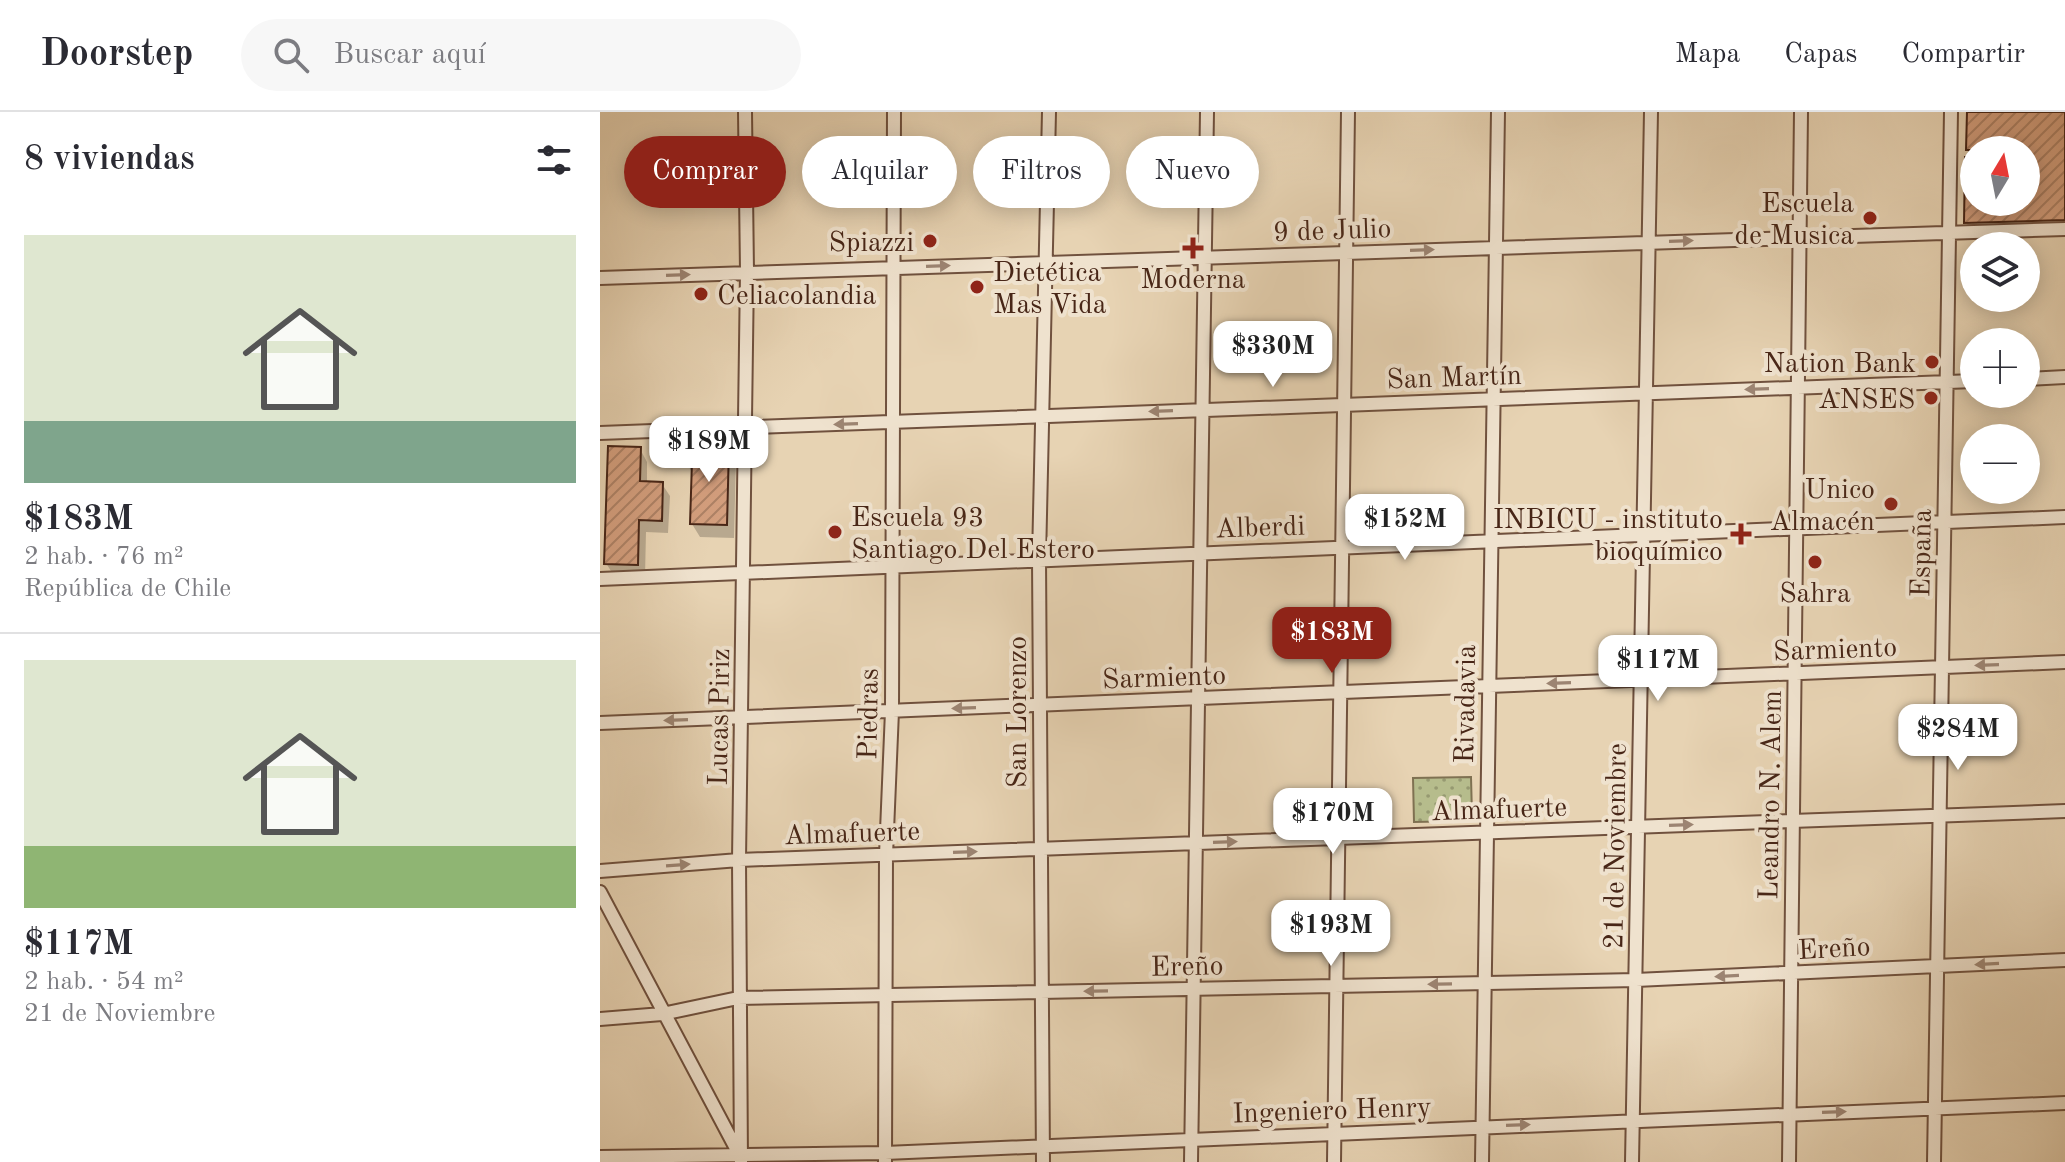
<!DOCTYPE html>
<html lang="es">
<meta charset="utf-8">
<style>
:root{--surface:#fff;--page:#f7f7f7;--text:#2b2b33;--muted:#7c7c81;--line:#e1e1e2;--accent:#8f2418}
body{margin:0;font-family:"Old Standard TT",serif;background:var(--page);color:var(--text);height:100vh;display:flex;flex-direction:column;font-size:30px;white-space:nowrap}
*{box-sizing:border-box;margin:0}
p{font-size:26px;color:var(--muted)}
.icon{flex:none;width:44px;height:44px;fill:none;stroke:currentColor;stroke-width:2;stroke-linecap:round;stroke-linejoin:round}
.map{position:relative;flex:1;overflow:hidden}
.details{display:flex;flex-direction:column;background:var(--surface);width:600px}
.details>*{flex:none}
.top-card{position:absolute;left:24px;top:24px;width:760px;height:72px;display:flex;gap:16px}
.needle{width:52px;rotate:10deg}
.fabs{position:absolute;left:1360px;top:24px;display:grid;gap:16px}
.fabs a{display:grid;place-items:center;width:80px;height:80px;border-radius:50%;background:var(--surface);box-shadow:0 4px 20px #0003;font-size:40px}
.price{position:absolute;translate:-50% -68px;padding:0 18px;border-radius:16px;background:#fff;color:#222;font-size:26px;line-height:52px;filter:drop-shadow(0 2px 4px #0008)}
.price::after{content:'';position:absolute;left:50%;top:48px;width:24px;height:18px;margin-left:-12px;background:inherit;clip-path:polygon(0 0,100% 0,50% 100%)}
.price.current{background:var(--accent);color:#fff}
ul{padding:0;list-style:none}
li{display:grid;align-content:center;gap:16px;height:424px;padding:0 24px}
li+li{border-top:2px solid var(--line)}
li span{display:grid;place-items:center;height:248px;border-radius:0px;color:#555}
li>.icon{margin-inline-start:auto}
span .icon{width:144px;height:144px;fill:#fffc;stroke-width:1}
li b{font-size:34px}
h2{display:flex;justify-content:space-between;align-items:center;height:96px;padding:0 24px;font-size:34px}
.pill{padding:0 28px;border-radius:36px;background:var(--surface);box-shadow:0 4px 20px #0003;font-size:28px;line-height:72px}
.pill.current{background:var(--accent);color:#fff}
header{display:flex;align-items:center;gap:48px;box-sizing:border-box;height:112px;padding:0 40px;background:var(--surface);border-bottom:2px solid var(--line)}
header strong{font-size:38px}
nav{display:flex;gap:44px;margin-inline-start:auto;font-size:28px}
.search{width:560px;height:72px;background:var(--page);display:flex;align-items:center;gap:20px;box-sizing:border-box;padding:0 28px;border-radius:44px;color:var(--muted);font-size:30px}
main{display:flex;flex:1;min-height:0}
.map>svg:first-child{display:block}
</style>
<header>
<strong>Doorstep</strong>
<div class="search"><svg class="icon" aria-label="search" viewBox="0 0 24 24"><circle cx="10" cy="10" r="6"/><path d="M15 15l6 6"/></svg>Buscar aquí</div>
<nav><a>Mapa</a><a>Capas</a><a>Compartir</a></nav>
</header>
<main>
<section class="details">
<h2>8 viviendas<svg class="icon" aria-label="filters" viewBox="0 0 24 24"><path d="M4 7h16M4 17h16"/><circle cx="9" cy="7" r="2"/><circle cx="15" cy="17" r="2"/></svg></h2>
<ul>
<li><span style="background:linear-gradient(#dfe7d0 75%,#7fa58c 0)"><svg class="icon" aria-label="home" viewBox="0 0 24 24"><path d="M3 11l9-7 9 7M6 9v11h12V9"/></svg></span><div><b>$183M</b><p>2 hab. · 76 m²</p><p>República de Chile</p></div></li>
<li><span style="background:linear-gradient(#dfe7d0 75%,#8fb573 0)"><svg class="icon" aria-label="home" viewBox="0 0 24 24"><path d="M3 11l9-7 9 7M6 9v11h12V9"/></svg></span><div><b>$117M</b><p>2 hab. · 54 m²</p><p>21 de Noviembre</p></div></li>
</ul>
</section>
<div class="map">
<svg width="1465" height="1050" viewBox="0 0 1465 1050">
<defs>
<pattern id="park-dots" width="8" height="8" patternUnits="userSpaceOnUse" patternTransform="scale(2)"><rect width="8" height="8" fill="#b6bc8c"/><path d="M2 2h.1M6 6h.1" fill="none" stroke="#969971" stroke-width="1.8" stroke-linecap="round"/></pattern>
<pattern id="building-hatch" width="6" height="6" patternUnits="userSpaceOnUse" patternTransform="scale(2)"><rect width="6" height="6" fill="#d39e7d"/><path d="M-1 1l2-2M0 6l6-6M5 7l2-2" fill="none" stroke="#ad8165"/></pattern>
</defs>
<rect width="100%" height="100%" fill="#e7d3b3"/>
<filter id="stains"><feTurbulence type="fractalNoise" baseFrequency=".0025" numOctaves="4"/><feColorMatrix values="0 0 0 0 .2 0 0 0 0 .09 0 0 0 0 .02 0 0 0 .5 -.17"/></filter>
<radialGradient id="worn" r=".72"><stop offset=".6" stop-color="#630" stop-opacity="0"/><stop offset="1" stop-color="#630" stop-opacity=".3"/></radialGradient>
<!-- park -->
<path fill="url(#park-dots)" stroke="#7f7152" stroke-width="2" d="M871,665L872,703L866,709L814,710L813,666Z"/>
<!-- shadow -->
<path fill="#0003" fill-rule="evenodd" d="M1369,0H1465V120H1371L1366,110ZM1374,38H1426V90H1374Z
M128,336L136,349L134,426L100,425L92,412L93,362L85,348Z
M40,337L47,350V371L62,372L70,384L68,421L46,420L45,465L14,464L6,451Z"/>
<!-- building -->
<path fill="url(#building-hatch)" stroke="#482617" stroke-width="2" d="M1367,0H1465V108L1364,111L1365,45H1374V90H1426V38H1366Z
M84,333L129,334L127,413L90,412L92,349L83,348Z
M8,334L41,335L40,369L63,370L62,409L39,408L38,453L4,452Z"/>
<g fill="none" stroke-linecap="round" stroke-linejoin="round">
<!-- minor casing -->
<g stroke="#70513e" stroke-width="16">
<path id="minor" d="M0,166L1465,117
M1426,267L1465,265
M0,321L1374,269
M0,467L1465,405
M0,611L1465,550
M0,759L139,748L1465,699
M0,780L139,1042
M0,907L62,902L138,886L1036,868L1465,848
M0,1045L285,1041L1465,991
M141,1050L139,748L147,160L145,0
M285,1050L286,743L292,599L294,0
M443,1050L439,447L449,0
M591,1050L607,0
M734,1050L748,0
M882,1050L898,0
M1032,1050L1051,0
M1189,1050L1201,0
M1334,1050L1351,0"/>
</g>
<!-- minor -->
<use href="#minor" stroke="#efe2ce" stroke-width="12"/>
</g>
<!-- one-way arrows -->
<defs><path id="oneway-solid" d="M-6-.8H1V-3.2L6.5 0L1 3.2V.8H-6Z" transform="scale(2)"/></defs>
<g fill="#9c8472">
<use href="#oneway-solid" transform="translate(1081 129) rotate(-2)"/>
<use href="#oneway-solid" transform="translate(822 138) rotate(-2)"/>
<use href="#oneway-solid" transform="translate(338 154) rotate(-2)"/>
<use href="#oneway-solid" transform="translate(78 163) rotate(-2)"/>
<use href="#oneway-solid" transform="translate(1157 277) rotate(178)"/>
<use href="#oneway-solid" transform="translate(561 299) rotate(178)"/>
<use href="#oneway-solid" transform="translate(246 312) rotate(178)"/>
<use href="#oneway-solid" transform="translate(1387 553) rotate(178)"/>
<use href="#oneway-solid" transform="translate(959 571) rotate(178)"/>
<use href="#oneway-solid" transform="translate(364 596) rotate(178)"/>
<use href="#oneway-solid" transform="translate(76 608) rotate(178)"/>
<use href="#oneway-solid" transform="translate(1081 713) rotate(-2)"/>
<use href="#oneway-solid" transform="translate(625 730) rotate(-2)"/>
<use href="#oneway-solid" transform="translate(365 740) rotate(-2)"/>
<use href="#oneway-solid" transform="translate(78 753) rotate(-4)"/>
<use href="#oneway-solid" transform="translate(1387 852) rotate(177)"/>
<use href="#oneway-solid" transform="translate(1127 864) rotate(177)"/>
<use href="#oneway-solid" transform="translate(840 872) rotate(179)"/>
<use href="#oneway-solid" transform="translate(496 879) rotate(179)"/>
<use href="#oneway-solid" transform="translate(1234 1000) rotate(-2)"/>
<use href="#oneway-solid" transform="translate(918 1013) rotate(-2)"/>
</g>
<!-- markers -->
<g fill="#8f2418" stroke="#efe2ce" stroke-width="3">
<circle cx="1270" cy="106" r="8"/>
<circle cx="330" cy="129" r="8"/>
<path d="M589 124h8v8h8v8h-8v8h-8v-8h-8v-8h8z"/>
<circle cx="377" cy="175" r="8"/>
<circle cx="101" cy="182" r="8"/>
<circle cx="1332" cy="250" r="8"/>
<circle cx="1331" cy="286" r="8"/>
<circle cx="1291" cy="392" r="8"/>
<circle cx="235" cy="420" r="8"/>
<path d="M1137 410h8v8h8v8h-8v8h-8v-8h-8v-8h8z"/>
<circle cx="1215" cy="450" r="8"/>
</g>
<g text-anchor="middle" stroke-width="8" stroke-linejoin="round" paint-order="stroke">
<!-- poi labels -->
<g font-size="28" fill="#482617" stroke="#efe2ce" text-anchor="end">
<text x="1254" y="100">Escuela<tspan x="1254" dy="32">de Musica</tspan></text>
<text x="314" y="139">Spiazzi</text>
<text x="393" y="169" text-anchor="start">Dietética<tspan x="393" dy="32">Mas Vida</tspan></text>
<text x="593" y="176" text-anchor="middle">Moderna</text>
<text x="117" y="192" text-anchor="start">Celiacolandia</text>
<text x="1316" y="260">Nation Bank</text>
<text x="1315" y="296">ANSES</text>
<text x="1275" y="386">Unico<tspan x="1275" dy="32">Almacén</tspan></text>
<text x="251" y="414" text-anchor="start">Escuela 93<tspan x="251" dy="32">Santiago Del Estero</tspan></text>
<text x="1123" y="416">INBICU - instituto<tspan x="1123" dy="32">bioquímico</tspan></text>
<text x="1215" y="490" text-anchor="middle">Sahra</text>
</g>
<!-- street labels -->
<g font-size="28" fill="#482617" stroke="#efe2ce">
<text transform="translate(732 117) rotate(-2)" y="10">9 de Julio</text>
<text transform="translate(854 264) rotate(-2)" y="10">San Martín</text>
<text transform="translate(660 414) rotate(-2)" y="10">Alberdi</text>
<text transform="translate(1320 441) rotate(-89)" y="10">España</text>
<text transform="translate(1235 536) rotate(-2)" y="10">Sarmiento</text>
<text transform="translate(564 564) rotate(-2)" y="10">Sarmiento</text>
<text transform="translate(864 592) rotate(-89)" y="10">Rivadavia</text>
<text transform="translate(416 600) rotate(-90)" y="10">San Lorenzo</text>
<text transform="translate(267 602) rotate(-89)" y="10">Piedras</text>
<text transform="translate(118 605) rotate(-89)" y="10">Lucas Piriz</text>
<text transform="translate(1169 683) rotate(-89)" y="10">Leandro N. Alem</text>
<text transform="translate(899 696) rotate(-2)" y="10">Almafuerte</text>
<text transform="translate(252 720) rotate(-2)" y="10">Almafuerte</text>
<text transform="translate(1014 734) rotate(-89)" y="10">21 de Noviembre</text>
<text transform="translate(1234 835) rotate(-3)" y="10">Ereño</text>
<text transform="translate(587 853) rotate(-1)" y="10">Ereño</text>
<text transform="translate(732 997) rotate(-2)" y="10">Ingeniero Henry</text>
</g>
</g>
<rect width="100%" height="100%" filter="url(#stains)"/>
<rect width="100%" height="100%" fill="url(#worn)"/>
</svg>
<div class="fabs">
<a><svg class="needle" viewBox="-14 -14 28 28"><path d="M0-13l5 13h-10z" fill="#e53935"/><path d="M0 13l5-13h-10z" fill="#7c7c81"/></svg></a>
<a><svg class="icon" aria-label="layers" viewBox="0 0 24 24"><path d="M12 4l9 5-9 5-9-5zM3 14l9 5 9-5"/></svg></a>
<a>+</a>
<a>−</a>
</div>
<b class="price" style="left:673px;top:277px">$330M</b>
<b class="price" style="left:109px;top:372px">$189M</b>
<b class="price" style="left:805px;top:450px">$152M</b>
<b class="price current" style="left:732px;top:563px">$183M</b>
<b class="price" style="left:1058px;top:591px">$117M</b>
<b class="price" style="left:1358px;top:660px">$284M</b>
<b class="price" style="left:733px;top:744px">$170M</b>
<b class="price" style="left:731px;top:856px">$193M</b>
<div class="top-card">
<a class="pill current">Comprar</a>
<a class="pill">Alquilar</a>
<a class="pill">Filtros</a>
<a class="pill">Nuevo</a>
</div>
</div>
</main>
